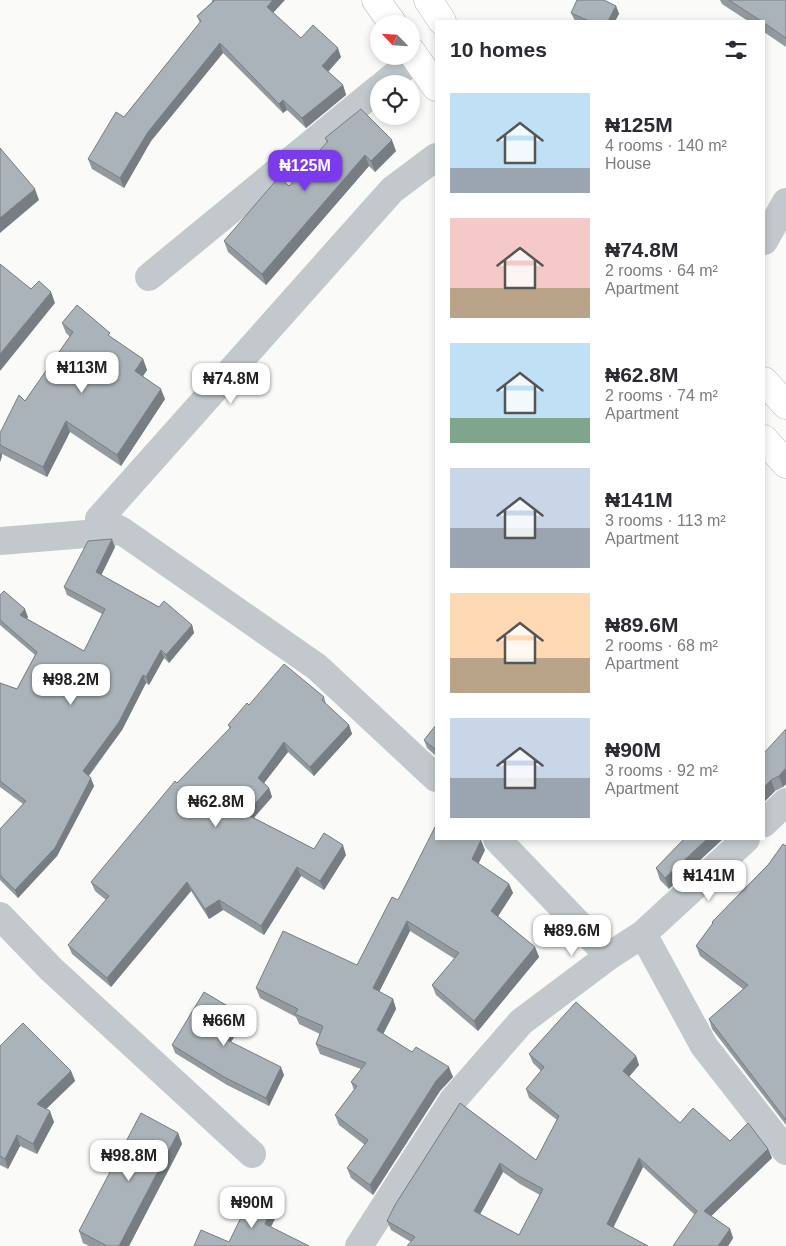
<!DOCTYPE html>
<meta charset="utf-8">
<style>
:root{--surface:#fff;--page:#f7f7f7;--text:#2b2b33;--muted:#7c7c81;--accent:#7c3aed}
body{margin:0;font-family:Helvetica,sans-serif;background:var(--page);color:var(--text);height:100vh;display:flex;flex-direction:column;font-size:19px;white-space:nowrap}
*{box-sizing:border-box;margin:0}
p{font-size:16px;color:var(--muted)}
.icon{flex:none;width:28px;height:28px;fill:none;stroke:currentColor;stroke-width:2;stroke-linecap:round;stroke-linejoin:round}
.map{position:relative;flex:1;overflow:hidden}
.sheet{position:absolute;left:435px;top:20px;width:330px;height:820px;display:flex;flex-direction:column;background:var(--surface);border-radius:0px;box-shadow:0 2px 8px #0003}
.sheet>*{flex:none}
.needle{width:32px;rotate:295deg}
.buttons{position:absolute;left:370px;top:15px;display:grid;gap:10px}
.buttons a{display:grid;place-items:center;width:50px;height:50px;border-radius:50%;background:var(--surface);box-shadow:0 2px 8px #0003;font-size:25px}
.price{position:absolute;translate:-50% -42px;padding:0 11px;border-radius:10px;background:#fff;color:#222;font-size:16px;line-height:32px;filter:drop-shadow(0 1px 2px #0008)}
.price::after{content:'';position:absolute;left:50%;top:30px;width:15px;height:11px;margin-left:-8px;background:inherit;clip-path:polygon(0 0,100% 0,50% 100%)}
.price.on{background:var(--accent);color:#fff}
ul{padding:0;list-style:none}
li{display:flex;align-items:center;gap:15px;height:125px;padding:0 15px}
li span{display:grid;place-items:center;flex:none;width:140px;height:100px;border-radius:0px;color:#555}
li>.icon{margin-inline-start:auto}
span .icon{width:60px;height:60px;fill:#fffc;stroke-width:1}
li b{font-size:21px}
h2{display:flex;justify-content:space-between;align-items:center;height:60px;padding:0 15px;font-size:21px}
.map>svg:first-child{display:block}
</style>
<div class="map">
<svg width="786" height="1246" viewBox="0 0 786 1246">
<rect width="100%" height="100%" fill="#fafaf8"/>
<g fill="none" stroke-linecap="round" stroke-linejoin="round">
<!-- highway casing -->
<g stroke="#b4b9bd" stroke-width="29">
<path id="highway" d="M376,0L393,24
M428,0L442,21
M411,51L436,87
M764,381L786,405
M764,439L786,464"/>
</g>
<!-- street -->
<path stroke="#c3c8cc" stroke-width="28" d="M384,84L416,58
M764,241L786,202
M149,277L379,88
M122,531L317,667L436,778
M0,541L122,531L99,519L392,190L436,157
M764,823L786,802
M497,839L609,956
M0,916L51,969L252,1154
M643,934L746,839
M359,1246L453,1100L521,1022L609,956L643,934L704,1046L786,1151"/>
<!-- highway -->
<use href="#highway" stroke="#fff" stroke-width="28"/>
</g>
<!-- wall -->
<path fill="#929a9f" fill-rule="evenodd" d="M212,0H284L273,13L301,38L341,57L328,72L343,85L346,95L306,128L287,110L283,113L223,53L151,141L124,188L92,169L88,159L124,117L200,23L197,16L212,2Z
M720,0H786V47L764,32V21H748L722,4Z
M616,6L619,14L615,21H575L571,13Z
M325,138L396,151L375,172L369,166L266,285L228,252L224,241L289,186L327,143Z
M62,323L112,338L143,359L147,370L143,376L165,399L121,466L70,432L47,477L2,454V456L0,462V433L25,401L70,337L66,333Z
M115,547L101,575L192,625L194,633L169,663L164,658L149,685L146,683L122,730L89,776L94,786L57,856L18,898L0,880V829L23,804L0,787V683L17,689L35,655L0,625V595L28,617L27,619L84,651L102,614L67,595L64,587Z
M324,697L326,704L349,725L352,734L314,776L288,752L264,783L269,788L272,797L254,818L314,849L346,855L324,890L301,876L264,935L223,910L209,919L191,891L111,987L72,954L68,945L106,900L95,891L91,882L177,783L230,729L228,725L249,705Z
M436,725V756L427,748L424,740Z
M786,729V784L783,787L775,791L764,802Z
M684,839L669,889L660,880L656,868Z
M786,846V1125L712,1029L709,1019L743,989L700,956L696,946L713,924L712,922Z
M485,850L478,863L509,884L513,893L498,916L535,947L539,957L478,1031L436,995L432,985L455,959L410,931L379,992L393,999L396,1009L383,1034L453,1077L440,1091L373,1195L351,1178L347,1168L365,1145L339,1125L335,1115L354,1090L351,1082L361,1069L320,1054L316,1044L320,1034L299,1024L296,1017L260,998L256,988L357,965L398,900Z
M576,1002L636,1056L639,1065L629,1077L680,1123L693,1108L730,1141L748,1123L768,1149L772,1158L711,1216L730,1229L733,1238L728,1246H673L695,1215L643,1167L613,1228L648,1246H407L411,1242L391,1230L387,1221L395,1205L460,1103L536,1160L557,1120L529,1098L526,1089L541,1071L533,1063L529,1054ZM503,1172L520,1184L540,1195L519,1235L480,1214Z
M241,1014L243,1022L231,1042L284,1075L269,1106L227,1085L175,1053L172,1045Z
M0,1046L71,1071L75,1081L46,1109L54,1122L37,1154L20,1146L8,1169L0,1165Z
M178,1133L182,1144L129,1246H89L83,1243L79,1231Z"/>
<!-- shaded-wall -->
<path fill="#777d82" d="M273,0H285L270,16L267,7Z
M616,6L619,14L615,21H608Z
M220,43L223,53L151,141L124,188L120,178L148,132Z
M338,48L341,57L325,75L322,66Z
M343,85L346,95L306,128L302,118Z
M283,100L287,110L283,113L279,104Z
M392,140L396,151L375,172L371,161Z
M365,155L369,166L266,285L262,274Z
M35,189L39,200L0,233V218Z
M51,292L55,303L0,371V354Z
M143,359L147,370L139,382L135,371Z
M161,389L165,399L121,466L117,455Z
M66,421L70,432L47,477L43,467Z
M1,452L2,456L0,462V454Z
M112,539L115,547L99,580L96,572Z
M25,609L28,617L23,623L20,615Z
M192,625L194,633L169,663L166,655Z
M161,650L164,658L149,685L146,677Z
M143,675L146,683L122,730L86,779L83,771Z
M349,725L352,734L314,776L310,767Z
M284,742L288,752L261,787L258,778Z
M786,768V784L783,787L779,776Z
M91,778L94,786L57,856L18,898L15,890Z
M771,780L775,791L764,802V787Z
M269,788L272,797L249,823L246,814Z
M707,839H723L669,889L665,878Z
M481,840L485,850L476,869L472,859Z
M343,845L346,855L324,890L320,881Z
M297,867L301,876L264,935L261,926Z
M187,882L191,891L111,987L107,978Z
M509,884L513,893L495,921L491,911Z
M219,900L223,910L209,919L205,909Z
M407,921L410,931L376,998L373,988Z
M535,947L539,957L478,1031L474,1021Z
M393,999L396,1009L380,1040L377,1030Z
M241,1014L243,1022L228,1047L225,1039Z
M636,1056L639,1065L626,1080L623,1071Z
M281,1067L284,1075L269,1106L266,1098Z
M449,1067L453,1077L440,1091L373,1195L370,1185L436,1081Z
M71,1071L75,1081L40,1115L37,1104Z
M50,1111L54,1122L37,1154L33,1144Z
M178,1133L182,1144L129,1246H119Z
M17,1135L20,1146L8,1169L5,1159Z
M768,1149L772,1158L707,1220L704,1211Z
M639,1158L643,1167L610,1234L607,1224Z
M500,1163L503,1172L477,1220L474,1211Z
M275,1201L279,1211L268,1233L265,1224Z
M730,1229L733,1238L728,1246H718Z"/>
<!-- building -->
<path fill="#aab3b9" stroke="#777d82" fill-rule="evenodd" d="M213,0H273L267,7L301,38L313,25L338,48L322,66L343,85L302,118L283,100L279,104L220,43L148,132L120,178L88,159L116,112L124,117L201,21L197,16L214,1Z
M577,0H604L616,6L608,21H589L571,13Z
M729,0H786V38L764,23V21H761Z
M361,109L392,140L371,161L365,155L262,274L224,241L279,177L289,186L328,141L325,138Z
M0,148L35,189L0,218Z
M0,264L31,289L39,281L51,292L0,354Z
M77,305L110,333L108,335L143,359L135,371L161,389L117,455L66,421L43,467L0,445V433L19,395L25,401L73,332L62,323Z
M112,539L96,572L159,607L164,601L192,625L166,655L161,650L146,677L143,675L119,722L83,771L91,778L55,848L15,890L0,875V829L26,801L0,781V683L17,689L37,652L0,620V595L4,591L25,609L20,615L84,651L105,609L64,587L88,541Z
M284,664L324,697L322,700L349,725L310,767L284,742L258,778L269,788L246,814L314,849L324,833L343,845L320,881L297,867L261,926L219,900L205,909L187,882L107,978L68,945L109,896L91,882L175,781L177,783L231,727L228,725L247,703L249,705Z
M436,725V750L424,740Z
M786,729V768L779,776L771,780L764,787V753Z
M436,825V839H479L481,840L472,859L509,884L491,911L535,947L474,1021L432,985L459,953L407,921L373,988L393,999L377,1030L412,1052L416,1047L449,1067L436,1081L370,1185L347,1168L368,1140L335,1115L357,1086L351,1082L366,1063L316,1044L323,1026L295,1014L298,1009L256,988L283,931L357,965L392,897L398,900Z
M684,839H707L665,878L656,868Z
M783,844L786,846V1120L709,1019L748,985L696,946L713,923L712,922L768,865Z
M204,992L241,1014L225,1039L281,1067L266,1098L224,1077L172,1045Z
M576,1002L636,1056L623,1071L680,1123L693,1108L730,1141L748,1123L768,1149L704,1211L730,1229L718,1246H673L697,1211L639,1158L607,1224L648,1246H407L415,1237L387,1221L395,1205L460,1103L536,1160L559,1116L526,1089L544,1067L529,1054ZM500,1163L517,1175L543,1189L519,1235L474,1211Z
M23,1023L71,1071L37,1104L50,1111L33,1144L17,1135L5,1159L0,1156V1046Z
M141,1113L178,1133L119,1246H107L79,1231Z
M254,1191L275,1201L265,1224L309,1246H194L201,1230L229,1242Z"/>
</svg>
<div class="buttons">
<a><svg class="needle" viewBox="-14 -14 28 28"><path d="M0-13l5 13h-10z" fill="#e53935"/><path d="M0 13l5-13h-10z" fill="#7c7c81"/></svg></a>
<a><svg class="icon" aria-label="locate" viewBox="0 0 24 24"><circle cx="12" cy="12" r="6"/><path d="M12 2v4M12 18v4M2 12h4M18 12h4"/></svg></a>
</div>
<b class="price on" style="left:305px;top:192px">₦125M</b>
<b class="price" style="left:82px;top:394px">₦113M</b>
<b class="price" style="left:231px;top:405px">₦74.8M</b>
<b class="price" style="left:71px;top:706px">₦98.2M</b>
<b class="price" style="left:216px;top:828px">₦62.8M</b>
<b class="price" style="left:709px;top:902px">₦141M</b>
<b class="price" style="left:572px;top:957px">₦89.6M</b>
<b class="price" style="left:224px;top:1047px">₦66M</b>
<b class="price" style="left:129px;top:1182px">₦98.8M</b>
<b class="price" style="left:252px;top:1229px">₦90M</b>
<section class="sheet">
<h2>10 homes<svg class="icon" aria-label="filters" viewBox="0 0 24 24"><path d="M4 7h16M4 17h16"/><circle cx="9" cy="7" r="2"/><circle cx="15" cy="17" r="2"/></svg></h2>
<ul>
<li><span style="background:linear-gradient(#bfe0f5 75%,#9aa5b1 0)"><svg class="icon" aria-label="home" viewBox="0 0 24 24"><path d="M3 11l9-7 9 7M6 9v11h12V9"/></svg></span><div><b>₦125M</b><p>4 rooms · 140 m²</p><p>House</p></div></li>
<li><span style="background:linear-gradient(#f6c9c9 70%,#b9a48a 0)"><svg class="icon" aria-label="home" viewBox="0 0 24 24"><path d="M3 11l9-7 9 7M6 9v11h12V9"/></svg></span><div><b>₦74.8M</b><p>2 rooms · 64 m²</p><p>Apartment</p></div></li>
<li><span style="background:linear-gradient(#bfe0f5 75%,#7fa58c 0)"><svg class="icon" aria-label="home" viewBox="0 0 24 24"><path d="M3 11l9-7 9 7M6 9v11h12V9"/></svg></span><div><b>₦62.8M</b><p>2 rooms · 74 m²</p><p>Apartment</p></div></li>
<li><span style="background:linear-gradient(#c9d6e8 60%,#9aa5b1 0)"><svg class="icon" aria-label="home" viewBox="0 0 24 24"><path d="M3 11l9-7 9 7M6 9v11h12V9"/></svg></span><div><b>₦141M</b><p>3 rooms · 113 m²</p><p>Apartment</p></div></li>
<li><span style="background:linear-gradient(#ffd9b3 65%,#b9a48a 0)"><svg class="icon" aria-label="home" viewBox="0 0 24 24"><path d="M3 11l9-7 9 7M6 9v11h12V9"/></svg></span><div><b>₦89.6M</b><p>2 rooms · 68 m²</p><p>Apartment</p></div></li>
<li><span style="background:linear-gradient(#c9d6e8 60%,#9aa5b1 0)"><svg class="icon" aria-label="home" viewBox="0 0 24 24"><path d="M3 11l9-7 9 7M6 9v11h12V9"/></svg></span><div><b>₦90M</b><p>3 rooms · 92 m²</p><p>Apartment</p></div></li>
</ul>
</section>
</div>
